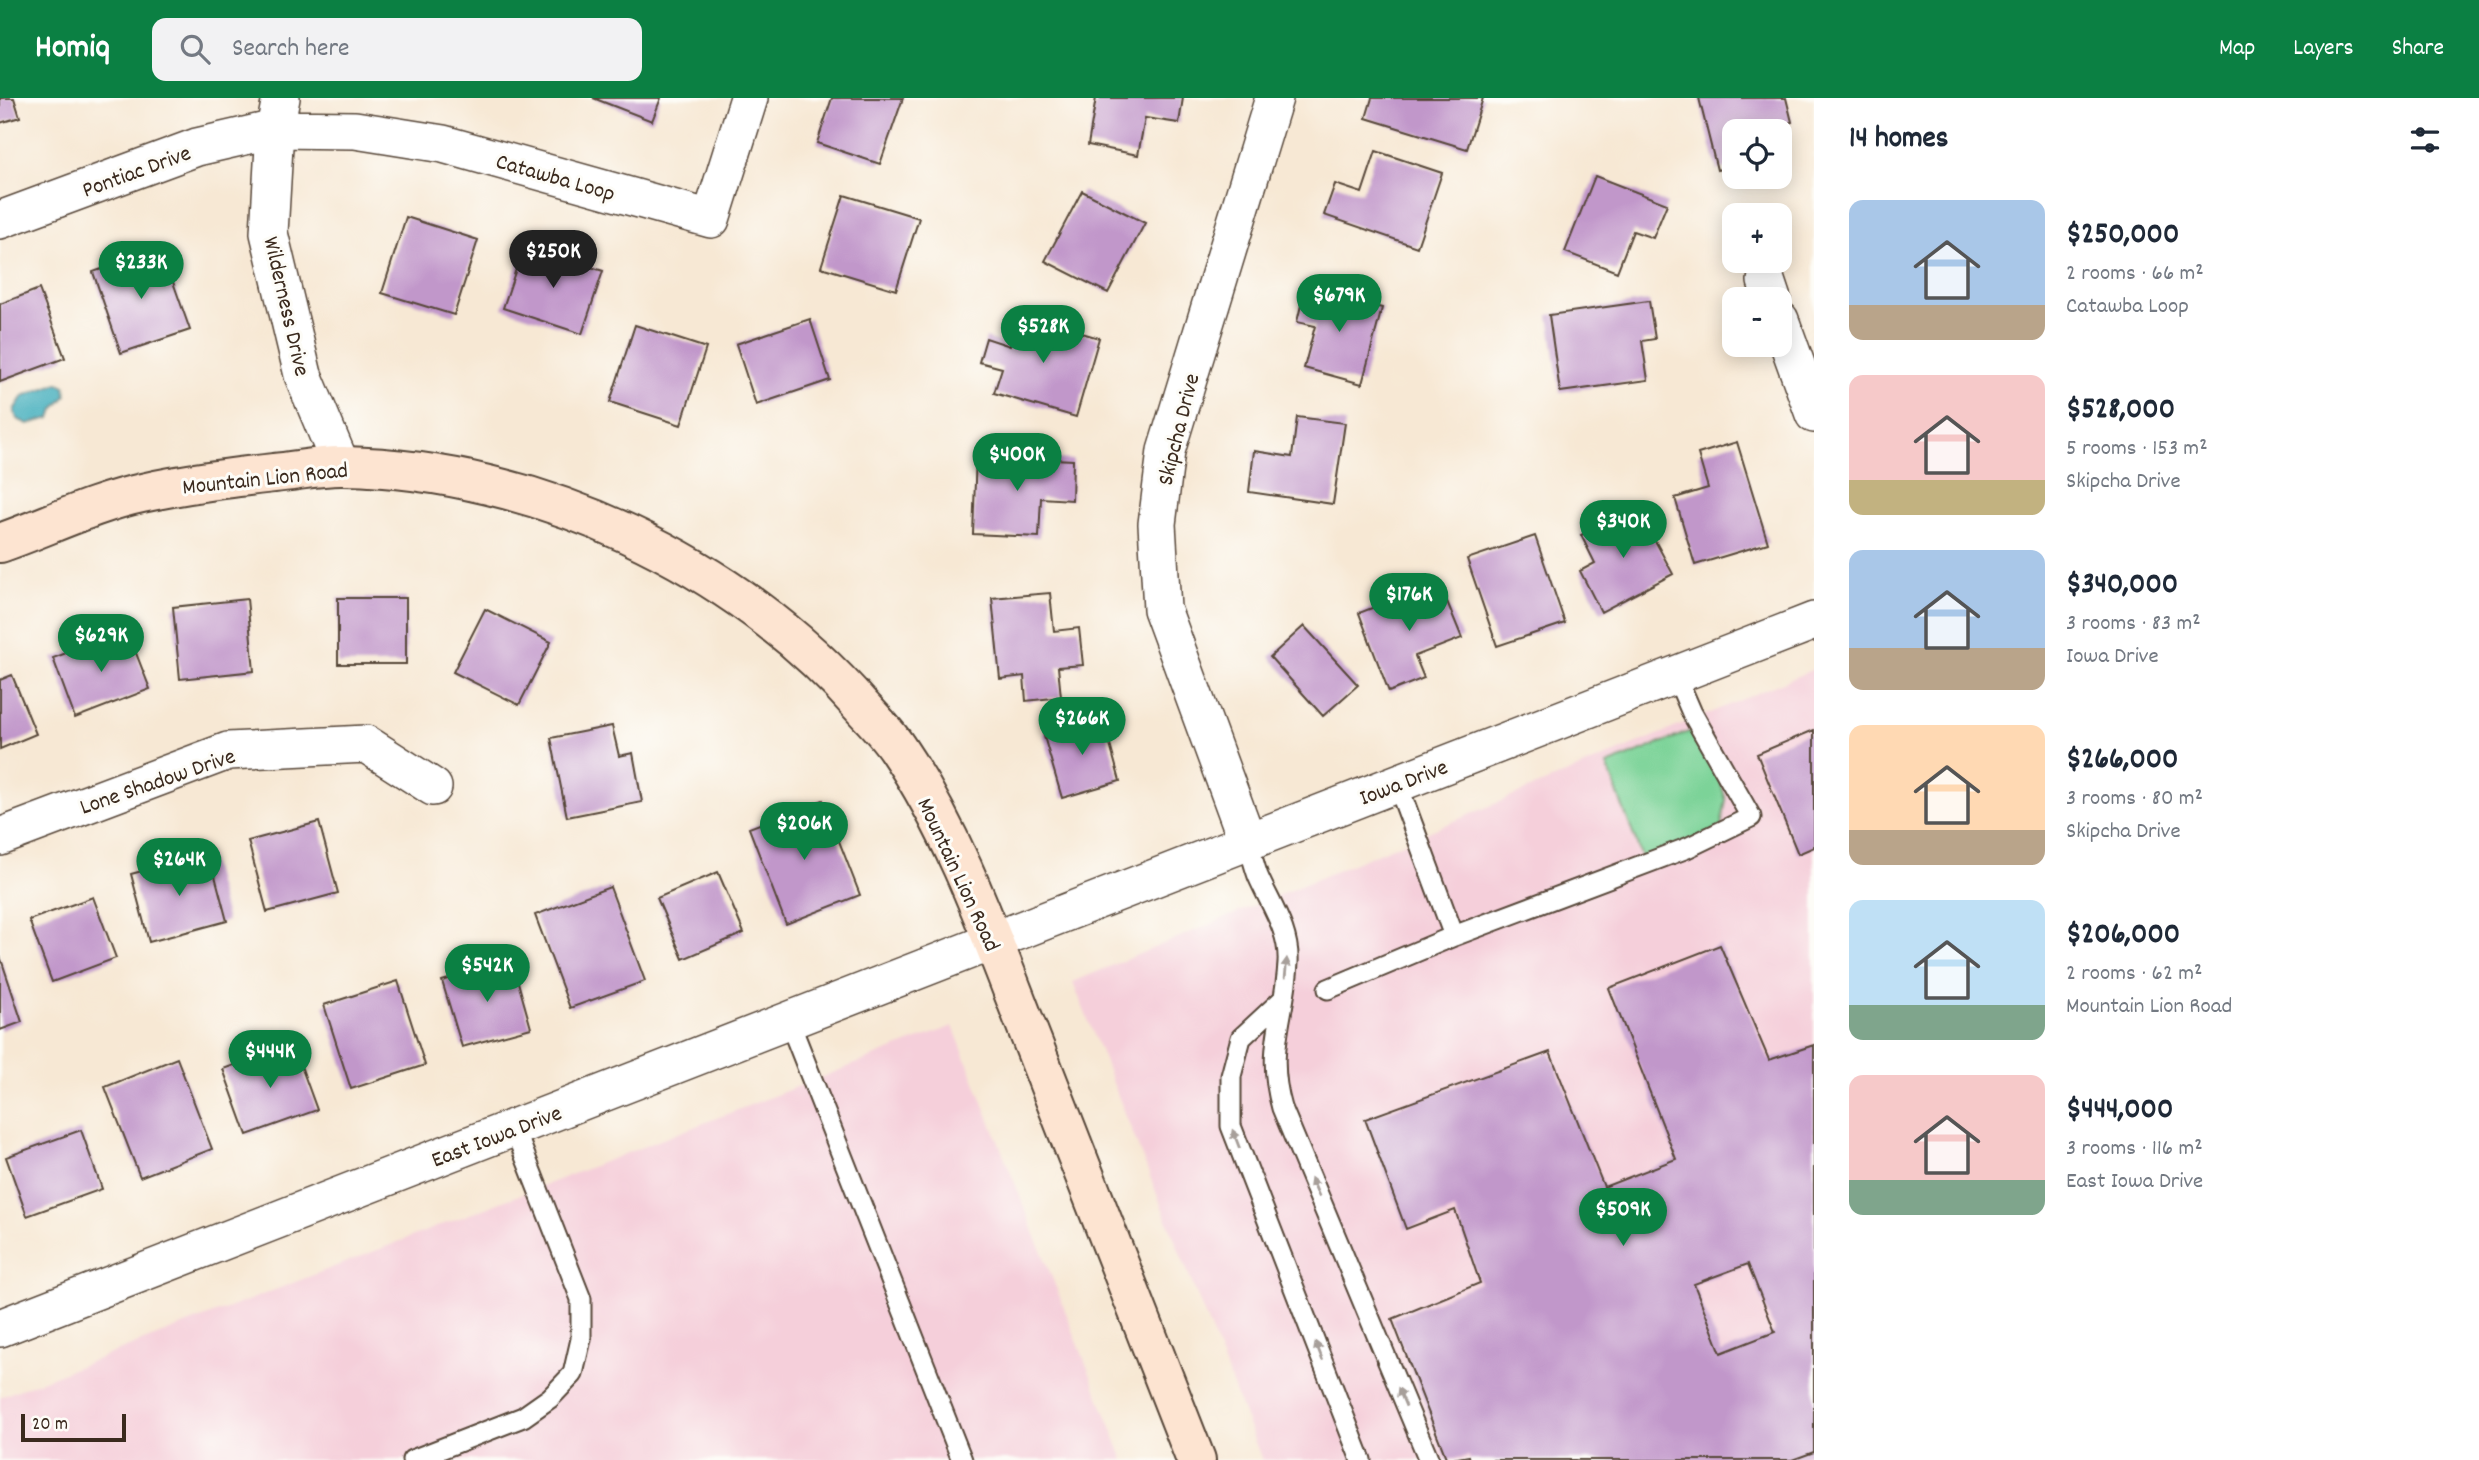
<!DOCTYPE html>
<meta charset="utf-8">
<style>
:root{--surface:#fff;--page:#f2f2f3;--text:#1f2937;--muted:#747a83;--accent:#0b8043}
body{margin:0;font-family:Dekko,sans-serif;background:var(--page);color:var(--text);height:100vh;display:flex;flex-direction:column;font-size:26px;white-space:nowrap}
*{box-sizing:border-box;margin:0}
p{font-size:23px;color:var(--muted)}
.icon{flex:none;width:38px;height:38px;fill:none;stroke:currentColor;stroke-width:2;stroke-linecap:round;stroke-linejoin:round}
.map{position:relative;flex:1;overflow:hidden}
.drawer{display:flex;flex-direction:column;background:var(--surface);width:665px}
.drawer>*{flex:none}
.fabs{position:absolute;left:1722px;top:21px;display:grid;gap:14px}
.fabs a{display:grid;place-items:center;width:70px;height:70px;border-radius:14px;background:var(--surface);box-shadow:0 4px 18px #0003;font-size:35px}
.scale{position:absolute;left:21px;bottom:18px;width:105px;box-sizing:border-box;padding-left:7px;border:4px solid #3b2a1e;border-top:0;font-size:19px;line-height:24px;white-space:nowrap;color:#3b2a1e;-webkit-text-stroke:5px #fdfcf7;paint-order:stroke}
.price{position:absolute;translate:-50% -60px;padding:0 16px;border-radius:24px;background:var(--accent);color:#fff;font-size:23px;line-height:46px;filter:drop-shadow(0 2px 4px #0008)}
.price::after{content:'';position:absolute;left:50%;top:42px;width:21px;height:16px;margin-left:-10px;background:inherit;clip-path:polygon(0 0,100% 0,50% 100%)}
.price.active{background:#222;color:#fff}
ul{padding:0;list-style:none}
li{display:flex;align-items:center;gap:21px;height:175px;padding:0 35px}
li span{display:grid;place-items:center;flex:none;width:196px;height:140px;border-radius:14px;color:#555}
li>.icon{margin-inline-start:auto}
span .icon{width:84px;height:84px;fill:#fffc;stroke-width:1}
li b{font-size:30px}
h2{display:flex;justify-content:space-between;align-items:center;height:84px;padding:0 35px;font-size:30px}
header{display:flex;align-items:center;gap:42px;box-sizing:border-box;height:98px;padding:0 35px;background:var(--accent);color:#fff}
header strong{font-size:33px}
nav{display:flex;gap:38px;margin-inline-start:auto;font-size:24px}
.search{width:490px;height:63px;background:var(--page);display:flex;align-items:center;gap:18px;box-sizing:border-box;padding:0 24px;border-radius:14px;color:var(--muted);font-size:26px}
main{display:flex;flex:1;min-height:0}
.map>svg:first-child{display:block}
</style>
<header>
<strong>Homiq</strong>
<div class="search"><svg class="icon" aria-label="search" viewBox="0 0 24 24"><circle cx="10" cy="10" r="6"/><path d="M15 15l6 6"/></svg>Search here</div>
<nav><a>Map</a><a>Layers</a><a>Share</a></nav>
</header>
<main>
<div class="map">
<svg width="1814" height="1362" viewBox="0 0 1814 1362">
<rect width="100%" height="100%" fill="#fdfcf7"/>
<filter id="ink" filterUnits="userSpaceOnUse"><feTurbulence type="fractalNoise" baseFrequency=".0143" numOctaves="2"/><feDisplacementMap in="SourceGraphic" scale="14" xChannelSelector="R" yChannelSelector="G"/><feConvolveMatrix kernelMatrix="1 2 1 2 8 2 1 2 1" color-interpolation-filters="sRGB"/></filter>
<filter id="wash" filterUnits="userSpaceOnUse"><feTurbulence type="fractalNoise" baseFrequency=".00686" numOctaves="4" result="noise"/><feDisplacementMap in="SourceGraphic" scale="28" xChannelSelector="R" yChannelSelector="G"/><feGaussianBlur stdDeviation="1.57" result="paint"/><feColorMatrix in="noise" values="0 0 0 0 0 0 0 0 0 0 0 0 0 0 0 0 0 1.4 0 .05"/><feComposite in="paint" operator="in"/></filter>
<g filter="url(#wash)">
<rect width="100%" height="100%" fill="#f7e8d4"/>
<!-- built -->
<path fill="#f5cfda" d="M1814,571V1362H1262L1073,884Z
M953,928L1124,1362H0V1299Z"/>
<!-- green -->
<path fill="#7cd398" stroke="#5c7e5b" stroke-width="2" d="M1703,628L1726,702L1721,729L1644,765L1607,667Z"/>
<!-- water -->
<path fill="#3dacbb" stroke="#3c6b6c" stroke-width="2" d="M58,285L65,288L66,298L54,311L51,320L28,326L17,321L14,312L23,298Z"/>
<g id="blocks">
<!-- building -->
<path fill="#c197ca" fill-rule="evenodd" d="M0,0H14L20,19L0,25Z
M593,0H661L652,23Z
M832,0H903L880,66L817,45Z
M1096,0H1183L1179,25L1145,20L1138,57L1088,47Z
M1372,0H1483L1467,51L1366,20Z
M1699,0H1786L1792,24L1754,33H1734V68L1717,72Z
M1376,53L1442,75L1417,149L1324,117L1335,86L1362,95Z
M1595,78L1667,106L1653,140L1633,133L1617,174L1565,154Z
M1082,93L1145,125L1108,195L1045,163Z
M844,97L919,120L896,192L821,169Z
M406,119L478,142L454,217L382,195Z
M524,147L603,173L582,236L503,210Z
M161,150L190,232L121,255L93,174Z
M1305,190L1382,210L1362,286L1304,270L1315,228L1297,224Z
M39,191L65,260L0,284V206Z
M1649,203L1655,241L1642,243L1648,282L1560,294L1549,217Z
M1019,217L1099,240L1076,319L994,295L1002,270L979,264L986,240L1010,248Z
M810,221L830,282L756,307L736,246Z
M635,227L706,250L681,327L610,304Z
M1297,319L1345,325L1333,406L1249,394L1254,353L1292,359Z
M1737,344L1768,445L1695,467L1675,400L1708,390L1698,356Z
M976,357L1073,362L1072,402L1041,400L1039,439L973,436Z
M1637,409L1673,476L1601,514L1580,473L1595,465L1581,437Z
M1535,438L1565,525L1497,548L1467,461Z
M1439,484L1462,540L1415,558L1424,580L1389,594L1359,515Z
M1050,495L1054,533L1079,530L1083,567L1058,569L1061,599L1026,603L1024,578L1000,581L992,500Z
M338,500H406V566H338Z
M247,501L254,573L180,581L173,509Z
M485,511L551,544L519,607L453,574Z
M1304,528L1358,587L1323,618L1270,559Z
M127,532L150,591L75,620L53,560Z
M12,577L36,636L0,651V582Z
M1102,618L1120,683L1062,700L1043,635Z
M612,628L619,658L633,655L642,704L567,719L551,640Z
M1814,632V749L1798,756L1757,656Z
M823,702L860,797L786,826L749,730Z
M319,724L338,795L267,814L248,743Z
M209,755L227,823L149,844L131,776Z
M718,774L744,835L683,861L657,800Z
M610,789L645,883L570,910L535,817Z
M93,799L116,860L52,884L29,822Z
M1720,847L1769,962L1814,947V1354L1792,1362H1470L1469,1358L1447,1362L1392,1221L1480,1185L1455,1112L1406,1131L1365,1021L1550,954L1604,1089L1676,1061L1609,890ZM1748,1166L1775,1234L1721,1255L1694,1186Z
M0,858L22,924L0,932Z
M512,863L531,930L462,949L442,883Z
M398,883L425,967L351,991L324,907Z
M293,946L317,1012L247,1037L223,971Z
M177,960L212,1051L140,1079L105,989Z
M81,1032L102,1091L27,1118L6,1059Z"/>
</g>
</g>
<g filter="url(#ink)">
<use href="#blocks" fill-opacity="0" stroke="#574639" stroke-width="2"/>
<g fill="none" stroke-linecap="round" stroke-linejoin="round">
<!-- lane casing -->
<g stroke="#574639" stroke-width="23">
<path id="lane" d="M1397,685L1454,838
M1247,742C1251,754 1254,767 1258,778C1270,806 1290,833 1288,865C1285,921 1265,951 1282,1010L1429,1362
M1328,891L1454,838L1687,750L1751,719L1692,615L1676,578
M1282,902L1241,940L1231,978V1028L1361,1362
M789,923L962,1362
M412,1362L523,1319L550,1300L573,1276L581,1241V1201L514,1030"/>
</g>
<!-- street casing -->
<g stroke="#574639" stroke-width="40">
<path id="street" d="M281,0L275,31L269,135L303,277L341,368
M0,122L197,49L275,31L355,32L443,46L711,121L749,0
M1766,183L1772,201
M1780,222L1814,316
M0,739L228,653L366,646L433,689
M1247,742L1162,511L1157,426L1166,353L1274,0
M0,1230L1814,523"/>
</g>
<!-- secondary casing -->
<g stroke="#574639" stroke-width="42">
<path id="secondary" d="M0,445C46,429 94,405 142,395C186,385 230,380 274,375C297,373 322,367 345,368C536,372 737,465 862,609C874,622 887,635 897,650C958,740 994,847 1034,948C1088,1086 1142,1224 1196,1362"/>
</g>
<!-- lane -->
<use href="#lane" stroke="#fff" stroke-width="19"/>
<!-- street -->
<use href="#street" stroke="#fff" stroke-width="37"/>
<!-- secondary -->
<use href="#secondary" stroke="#fde4d1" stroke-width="38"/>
</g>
<!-- one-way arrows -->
<defs><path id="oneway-solid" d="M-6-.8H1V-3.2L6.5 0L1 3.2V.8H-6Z" transform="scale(1.75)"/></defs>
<g fill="#a79f9a">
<use href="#oneway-solid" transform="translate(1286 870) rotate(-85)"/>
<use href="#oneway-solid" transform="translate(1236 1041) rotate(-111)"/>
<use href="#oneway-solid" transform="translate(1315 1089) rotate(-113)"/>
<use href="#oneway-solid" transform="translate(1319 1253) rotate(-111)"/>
<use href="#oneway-solid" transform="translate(1402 1299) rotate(-113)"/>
</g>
</g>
<g text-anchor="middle" stroke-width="6" stroke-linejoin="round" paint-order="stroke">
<!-- street labels -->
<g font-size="23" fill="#3b2a1e" stroke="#fdfcf7">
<text transform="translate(136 72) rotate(-20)" y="8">Pontiac Drive</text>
<text transform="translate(556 78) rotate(16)" y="8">Catawba Loop</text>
<text transform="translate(288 208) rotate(77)" y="8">Wilderness Drive</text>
<text transform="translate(1177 331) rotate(-76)" y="8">Skipcha Drive</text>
<text transform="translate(265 379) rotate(-6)" y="8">Mountain Lion Road</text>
<text transform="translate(157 682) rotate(-19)" y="8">Lone Shadow Drive</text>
<text transform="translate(1403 683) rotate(-21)" y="8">Iowa Drive</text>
<text transform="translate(960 776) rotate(65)" y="8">Mountain Lion Road</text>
<text transform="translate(496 1037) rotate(-21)" y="8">East Iowa Drive</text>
</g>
</g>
</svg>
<div class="fabs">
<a><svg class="icon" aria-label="locate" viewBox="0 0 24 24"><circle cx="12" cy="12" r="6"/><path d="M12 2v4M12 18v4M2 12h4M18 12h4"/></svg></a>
<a>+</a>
<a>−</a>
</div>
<div class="scale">20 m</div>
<b class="price active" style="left:553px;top:192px">$250K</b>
<b class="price" style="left:141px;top:203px">$233K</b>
<b class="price" style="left:1339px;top:236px">$679K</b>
<b class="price" style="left:1043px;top:267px">$528K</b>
<b class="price" style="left:1017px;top:395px">$400K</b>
<b class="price" style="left:1623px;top:462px">$340K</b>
<b class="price" style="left:1409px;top:535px">$176K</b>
<b class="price" style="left:101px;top:576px">$629K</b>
<b class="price" style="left:1082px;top:659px">$266K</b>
<b class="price" style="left:804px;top:764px">$206K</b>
<b class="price" style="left:179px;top:800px">$264K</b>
<b class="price" style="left:487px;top:906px">$542K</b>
<b class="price" style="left:270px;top:992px">$444K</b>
<b class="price" style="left:1623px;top:1150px">$509K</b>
</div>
<section class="drawer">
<h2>14 homes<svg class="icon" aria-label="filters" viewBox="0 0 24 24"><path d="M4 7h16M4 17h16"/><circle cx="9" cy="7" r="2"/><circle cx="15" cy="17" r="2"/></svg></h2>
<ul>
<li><span style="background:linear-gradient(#a9c7e8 75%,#b9a48a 0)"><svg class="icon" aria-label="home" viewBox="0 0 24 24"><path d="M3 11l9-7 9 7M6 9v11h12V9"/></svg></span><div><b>$250,000</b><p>2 rooms · 66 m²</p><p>Catawba Loop</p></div></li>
<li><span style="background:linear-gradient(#f6c9c9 75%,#c2b280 0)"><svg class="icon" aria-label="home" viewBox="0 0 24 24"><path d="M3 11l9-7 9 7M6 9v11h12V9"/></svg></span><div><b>$528,000</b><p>5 rooms · 153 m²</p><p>Skipcha Drive</p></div></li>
<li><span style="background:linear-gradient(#a9c7e8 70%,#b9a48a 0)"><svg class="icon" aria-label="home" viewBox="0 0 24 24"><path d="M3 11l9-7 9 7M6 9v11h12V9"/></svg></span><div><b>$340,000</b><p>3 rooms · 83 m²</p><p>Iowa Drive</p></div></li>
<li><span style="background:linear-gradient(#ffd9b3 75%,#b9a48a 0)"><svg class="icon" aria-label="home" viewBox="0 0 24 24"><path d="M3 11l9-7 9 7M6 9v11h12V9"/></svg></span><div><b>$266,000</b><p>3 rooms · 80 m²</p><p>Skipcha Drive</p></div></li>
<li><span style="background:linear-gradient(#bfe0f5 75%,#7fa58c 0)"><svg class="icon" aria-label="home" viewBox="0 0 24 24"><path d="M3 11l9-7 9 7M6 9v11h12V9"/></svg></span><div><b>$206,000</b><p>2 rooms · 62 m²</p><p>Mountain Lion Road</p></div></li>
<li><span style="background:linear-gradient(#f6c9c9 75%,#7fa58c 0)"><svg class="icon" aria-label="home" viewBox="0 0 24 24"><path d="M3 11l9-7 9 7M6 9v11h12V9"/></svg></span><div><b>$444,000</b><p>3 rooms · 116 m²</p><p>East Iowa Drive</p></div></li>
</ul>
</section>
</main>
